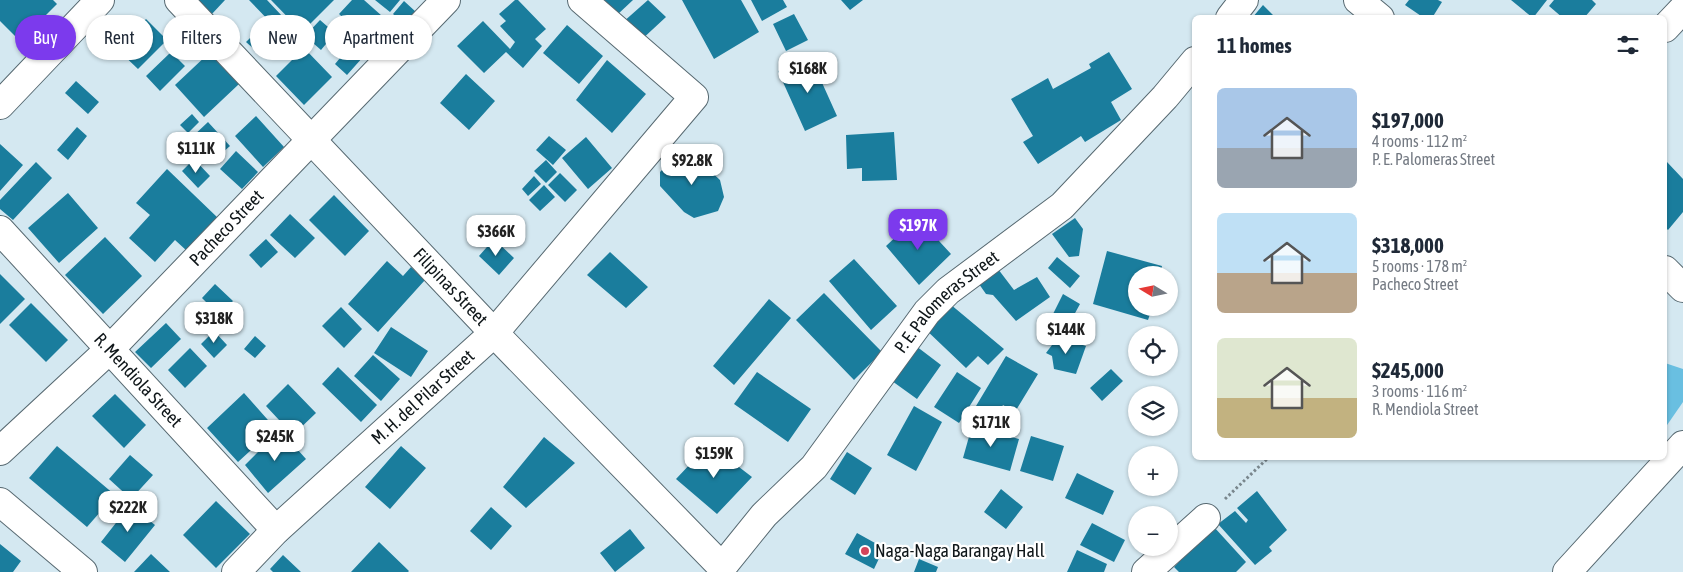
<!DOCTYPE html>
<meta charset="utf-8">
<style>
:root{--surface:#fff;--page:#f2f2f3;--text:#1f2937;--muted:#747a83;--accent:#7c3aed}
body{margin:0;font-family:"Asap Condensed",sans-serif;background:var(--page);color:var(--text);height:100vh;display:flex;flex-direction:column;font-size:19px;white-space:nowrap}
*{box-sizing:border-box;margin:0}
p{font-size:16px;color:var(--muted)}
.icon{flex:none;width:28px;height:28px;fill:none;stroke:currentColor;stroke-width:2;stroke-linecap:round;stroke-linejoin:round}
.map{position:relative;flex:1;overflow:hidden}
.panel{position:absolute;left:1192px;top:15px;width:475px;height:445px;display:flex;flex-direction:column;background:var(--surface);border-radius:8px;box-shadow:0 1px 4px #0004}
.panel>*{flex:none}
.hud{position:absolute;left:15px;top:15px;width:475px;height:45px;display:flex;gap:10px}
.needle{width:32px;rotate:280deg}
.tools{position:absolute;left:1128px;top:266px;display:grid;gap:10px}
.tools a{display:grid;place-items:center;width:50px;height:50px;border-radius:50%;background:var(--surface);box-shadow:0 1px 4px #0004;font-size:25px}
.price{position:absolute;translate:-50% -42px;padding:0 11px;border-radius:10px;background:#fff;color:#222;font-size:16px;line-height:32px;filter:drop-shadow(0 1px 2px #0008)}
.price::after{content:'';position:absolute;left:50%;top:30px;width:15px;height:11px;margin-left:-8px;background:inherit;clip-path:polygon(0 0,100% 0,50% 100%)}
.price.on{background:var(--accent);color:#fff}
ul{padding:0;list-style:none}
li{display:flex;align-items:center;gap:15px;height:125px;padding:0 25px}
li span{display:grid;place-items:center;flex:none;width:140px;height:100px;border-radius:8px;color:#555}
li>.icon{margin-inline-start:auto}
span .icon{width:60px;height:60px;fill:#fffc;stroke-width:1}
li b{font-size:21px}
h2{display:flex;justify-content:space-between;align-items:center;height:60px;padding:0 25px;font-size:21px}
.tag{padding:0 18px;border-radius:22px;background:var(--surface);box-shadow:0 1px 4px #0004;font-size:18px;line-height:45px}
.tag.on{background:var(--accent);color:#fff}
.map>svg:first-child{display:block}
</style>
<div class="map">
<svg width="1683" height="572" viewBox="0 0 1683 572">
<rect width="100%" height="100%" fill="#d4e8f1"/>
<!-- green -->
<path fill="#69bfe1" d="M1665,363L1683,369V402L1665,428Z"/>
<!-- building -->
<path fill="#1a7d9d" d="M0,0H53L57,4L20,41L0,21Z
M196,0H225L211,15Z
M249,0H267L283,17L274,26Z
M271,0H334L302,32Z
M352,0H364L400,32L382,52L339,14Z
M375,0H400L390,12Z
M515,0H518L546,29L535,39L542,46L523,68L506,52L484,73L457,46L483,21L510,49L515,42L500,26L506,21L499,14Z
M602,0H633L617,15Z
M648,0L666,17L639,42L622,23Z
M682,0H741L759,32L714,59Z
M751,0H783L787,7L762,21Z
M841,0H863L850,10Z
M1409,0H1438L1442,2L1432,18H1424L1405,5Z
M1511,0H1547L1533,18Z
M1554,0H1592L1596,4L1584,18H1563L1549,6Z
M404,1L416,12L405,25L393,14Z
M1263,5L1276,18H1252Z
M794,14L808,40L786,51L773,24Z
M146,19L167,40L138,69L117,49Z
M320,20L335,33L321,50L305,36Z
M263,25L271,33L255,50L246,42Z
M567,25L603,56L579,84L543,53Z
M350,46L363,57L347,75L335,64Z
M304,48L332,77L304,105L276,76Z
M171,52L185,66L160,91L146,76Z
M1109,52L1132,89L1111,102L1121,120L1085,142L1081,136L1038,164L1023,142L1033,136L1011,99L1048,78L1053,89L1091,68L1089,64Z
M209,53L239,84L204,117L175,85Z
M810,56L837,116L805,131L778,71Z
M607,60L646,94L612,133L576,100Z
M466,74L495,101L469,130L440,103Z
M76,81L99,102L88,114L65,93Z
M192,114L199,122L188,133L180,125Z
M256,116L284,147L263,167L235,136Z
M208,122L230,146L213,161L191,138Z
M77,127L87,136L68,160L57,150Z
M894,132L897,180L862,181V168L847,169L846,135Z
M549,136L566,150L553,165L536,150Z
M586,137L612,168L588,189L562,158Z
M0,144L23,165L0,191Z
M236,151L258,172L242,189L220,169Z
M680,152L692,154L720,180L724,197L718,211L694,218L684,212L660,186V172Z
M194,159L210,176L198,188L182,171Z
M546,160L557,172L546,183L534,171Z
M36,162L52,178L13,220L0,209V200Z
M1667,162L1683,179V212L1668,230L1665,227Z
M167,169L218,218L187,251L175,240L155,262L129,238L150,215L136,203Z
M560,173L577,190L565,202L548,185Z
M534,176L541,184L528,196L522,189Z
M544,185L555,197L540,211L529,200Z
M68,193L98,228L59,263L28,228Z
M334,195L369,231L345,256L309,220Z
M290,214L315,238L295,258L270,235Z
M917,217L951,254L919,285L886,246Z
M1075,218L1083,229L1079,256L1069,257L1052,234Z
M105,237L142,276L103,314L65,275Z
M266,239L278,252L261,268L249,255Z
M494,239L514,258L499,275L479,256Z
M1107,251L1162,266L1160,275H1136V308H1152L1148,320L1093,304Z
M610,252L648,287L626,308L587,275Z
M1057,257L1080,276L1070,288L1048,268Z
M854,259L897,306L871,330L829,281Z
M387,261L403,276L411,267L425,280L378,332L348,304Z
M998,269L1014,290L1037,277L1050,297L1016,321L993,295L986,294L979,284Z
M0,274L25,299L0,324Z
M215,284L233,301L219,315L202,298Z
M824,293L882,352L854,380L796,320Z
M1063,294L1080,304L1068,326L1051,318Z
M769,299L791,318L734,385L713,366Z
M944,299L1004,349L988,365L978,356L966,368L923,327Z
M31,303L68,340L46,362L9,325Z
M341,307L362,329L344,348L322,326Z
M166,323L181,339L151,368L135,352Z
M391,327L428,351L411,377L374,353Z
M214,331L227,345L214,358L201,344Z
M1061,333L1070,341L1086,346L1076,374L1054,369L1052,356L1046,353Z
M255,336L266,346L255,358L244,349Z
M916,346L941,365L917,399L892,381Z
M190,348L207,366L185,388L168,370Z
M373,355L400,379L381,401L354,376Z
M1006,356L1038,374L1015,412L1003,405L990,428L970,416Z
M338,367L377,405L361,422L322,384Z
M1111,369L1123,381L1102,401L1090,388Z
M757,372L811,409L788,442L734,404Z
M957,372L981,388L959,423L934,407Z
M288,384L316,413L293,435L266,406Z
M244,393L275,428L238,462L207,428Z
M115,394L146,425L124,448L92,416Z
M914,406L942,422L916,471L887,455Z
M972,426L1019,439L1010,471L963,458Z
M280,430L306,459L268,493L245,465Z
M1031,436L1064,446L1053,481L1020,471Z
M544,437L575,463L526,508L503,487Z
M709,444L752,477L717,514L676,479Z
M57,446L115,495L87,527L29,478Z
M401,446L426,468L390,509L365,487Z
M847,452L872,468L855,495L830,479Z
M130,455L153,475L131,499L109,479Z
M1077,473L1114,491L1103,515L1065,498Z
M1001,489L1023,507L1006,529L984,512Z
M1257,491L1287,530L1269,547L1272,551L1255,565L1218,524L1235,511L1246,523L1248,520L1237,508Z
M216,501L250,534L216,568L183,535Z
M130,505L155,525L125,562L101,542Z
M491,507L512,526L491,550L470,531Z
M1092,523L1125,540L1114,562L1080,545Z
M1214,527L1246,562L1236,572H1179L1174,567Z
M630,529L645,548L615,572L600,553Z
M857,533L884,548L874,569L845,554Z
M379,542L409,571L408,572H351Z
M0,544L21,561L13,572H0Z
M1077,550L1107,564L1104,572H1067Z
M151,554L170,572H134Z
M283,555L301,572H273L270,569Z
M919,559L938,567L936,572H914Z"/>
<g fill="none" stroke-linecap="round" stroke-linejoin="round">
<!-- minor casing -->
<g stroke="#576971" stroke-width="30">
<g id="minor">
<path id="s1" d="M179,0L494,333L722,567"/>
<path d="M1358,0L1380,18"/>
<path d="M1230,18L1244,0"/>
<path d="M1665,28L1683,9"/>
<path d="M0,105L100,0"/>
<path id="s2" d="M0,230L276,530"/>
<path d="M1665,270L1683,288"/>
<path id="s3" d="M0,451L110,349L446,0"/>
<path id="s4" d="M722,567L764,515L814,467L927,312L948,291L1062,206L1165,97L1195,61"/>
<path id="s5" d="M236,572L276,530L494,333L694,97L582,0"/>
<path d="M1146,572L1206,518"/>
<path d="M1567,572L1683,445"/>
</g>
</g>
<!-- secondary casing -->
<g stroke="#576971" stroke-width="30">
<path id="secondary" d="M0,502L83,572"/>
</g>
<!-- path -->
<path stroke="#79868d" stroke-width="3" stroke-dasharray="2.5 2.5" stroke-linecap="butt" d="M1225,499L1268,458"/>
<!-- minor -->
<use href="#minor" stroke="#fff" stroke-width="28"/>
<!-- secondary -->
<use href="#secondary" stroke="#fff" stroke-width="28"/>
</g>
<!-- markers -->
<circle fill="#d4445a" stroke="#fff" stroke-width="2" cx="865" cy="551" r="5"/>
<g text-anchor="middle" stroke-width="4.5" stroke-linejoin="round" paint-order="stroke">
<!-- street labels -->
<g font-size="18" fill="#0f1619" stroke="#fff">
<text dy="6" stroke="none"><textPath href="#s3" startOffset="318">Pacheco Street</textPath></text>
<text dy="6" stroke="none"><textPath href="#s1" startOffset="395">Filipinas Street</textPath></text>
<text dy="6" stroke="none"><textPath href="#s4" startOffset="349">P. E. Palomeras Street</textPath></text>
<text dy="6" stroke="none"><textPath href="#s2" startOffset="204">R. Mendiola Street</textPath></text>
<text dy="6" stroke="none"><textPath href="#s5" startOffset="256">M. H. del Pilar Street</textPath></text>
</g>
<!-- poi labels -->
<g font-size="18" fill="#0f1619" stroke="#fff" text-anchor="start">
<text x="875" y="557">Naga-Naga Barangay Hall</text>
</g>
</g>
</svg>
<div class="tools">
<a><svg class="needle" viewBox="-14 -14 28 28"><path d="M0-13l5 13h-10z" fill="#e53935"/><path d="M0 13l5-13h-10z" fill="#747a83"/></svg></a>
<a><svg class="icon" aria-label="locate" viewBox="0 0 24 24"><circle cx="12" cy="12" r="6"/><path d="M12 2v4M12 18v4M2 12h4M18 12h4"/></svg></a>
<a><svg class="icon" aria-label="layers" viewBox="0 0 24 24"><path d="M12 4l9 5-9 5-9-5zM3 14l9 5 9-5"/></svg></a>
<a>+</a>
<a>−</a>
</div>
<b class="price" style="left:808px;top:94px">$168K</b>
<b class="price" style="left:196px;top:174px">$111K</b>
<b class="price" style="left:692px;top:186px">$92.8K</b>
<b class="price on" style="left:918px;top:251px">$197K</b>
<b class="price" style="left:496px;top:257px">$366K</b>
<b class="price" style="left:214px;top:344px">$318K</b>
<b class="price" style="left:1066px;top:355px">$144K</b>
<b class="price" style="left:991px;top:448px">$171K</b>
<b class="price" style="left:275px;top:462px">$245K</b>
<b class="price" style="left:714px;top:479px">$159K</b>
<b class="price" style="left:128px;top:533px">$222K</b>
<div class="hud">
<a class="tag on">Buy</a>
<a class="tag">Rent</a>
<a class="tag">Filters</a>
<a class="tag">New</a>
<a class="tag">Apartment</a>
</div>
<section class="panel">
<h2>11 homes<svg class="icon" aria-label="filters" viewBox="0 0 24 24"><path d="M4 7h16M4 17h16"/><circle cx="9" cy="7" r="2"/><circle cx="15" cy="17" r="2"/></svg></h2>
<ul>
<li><span style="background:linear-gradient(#a9c7e8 60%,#9aa5b1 0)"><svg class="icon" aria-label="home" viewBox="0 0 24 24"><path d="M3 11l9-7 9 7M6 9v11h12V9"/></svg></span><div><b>$197,000</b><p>4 rooms · 112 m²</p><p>P. E. Palomeras Street</p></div></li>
<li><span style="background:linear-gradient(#bfe0f5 60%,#b9a48a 0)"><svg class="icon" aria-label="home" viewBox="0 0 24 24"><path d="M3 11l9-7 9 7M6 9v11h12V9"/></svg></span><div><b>$318,000</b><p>5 rooms · 178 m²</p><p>Pacheco Street</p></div></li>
<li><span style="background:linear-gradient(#dfe7d0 60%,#c2b280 0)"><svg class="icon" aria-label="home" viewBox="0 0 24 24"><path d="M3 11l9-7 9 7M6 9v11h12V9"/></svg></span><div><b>$245,000</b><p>3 rooms · 116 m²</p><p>R. Mendiola Street</p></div></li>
</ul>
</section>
</div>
